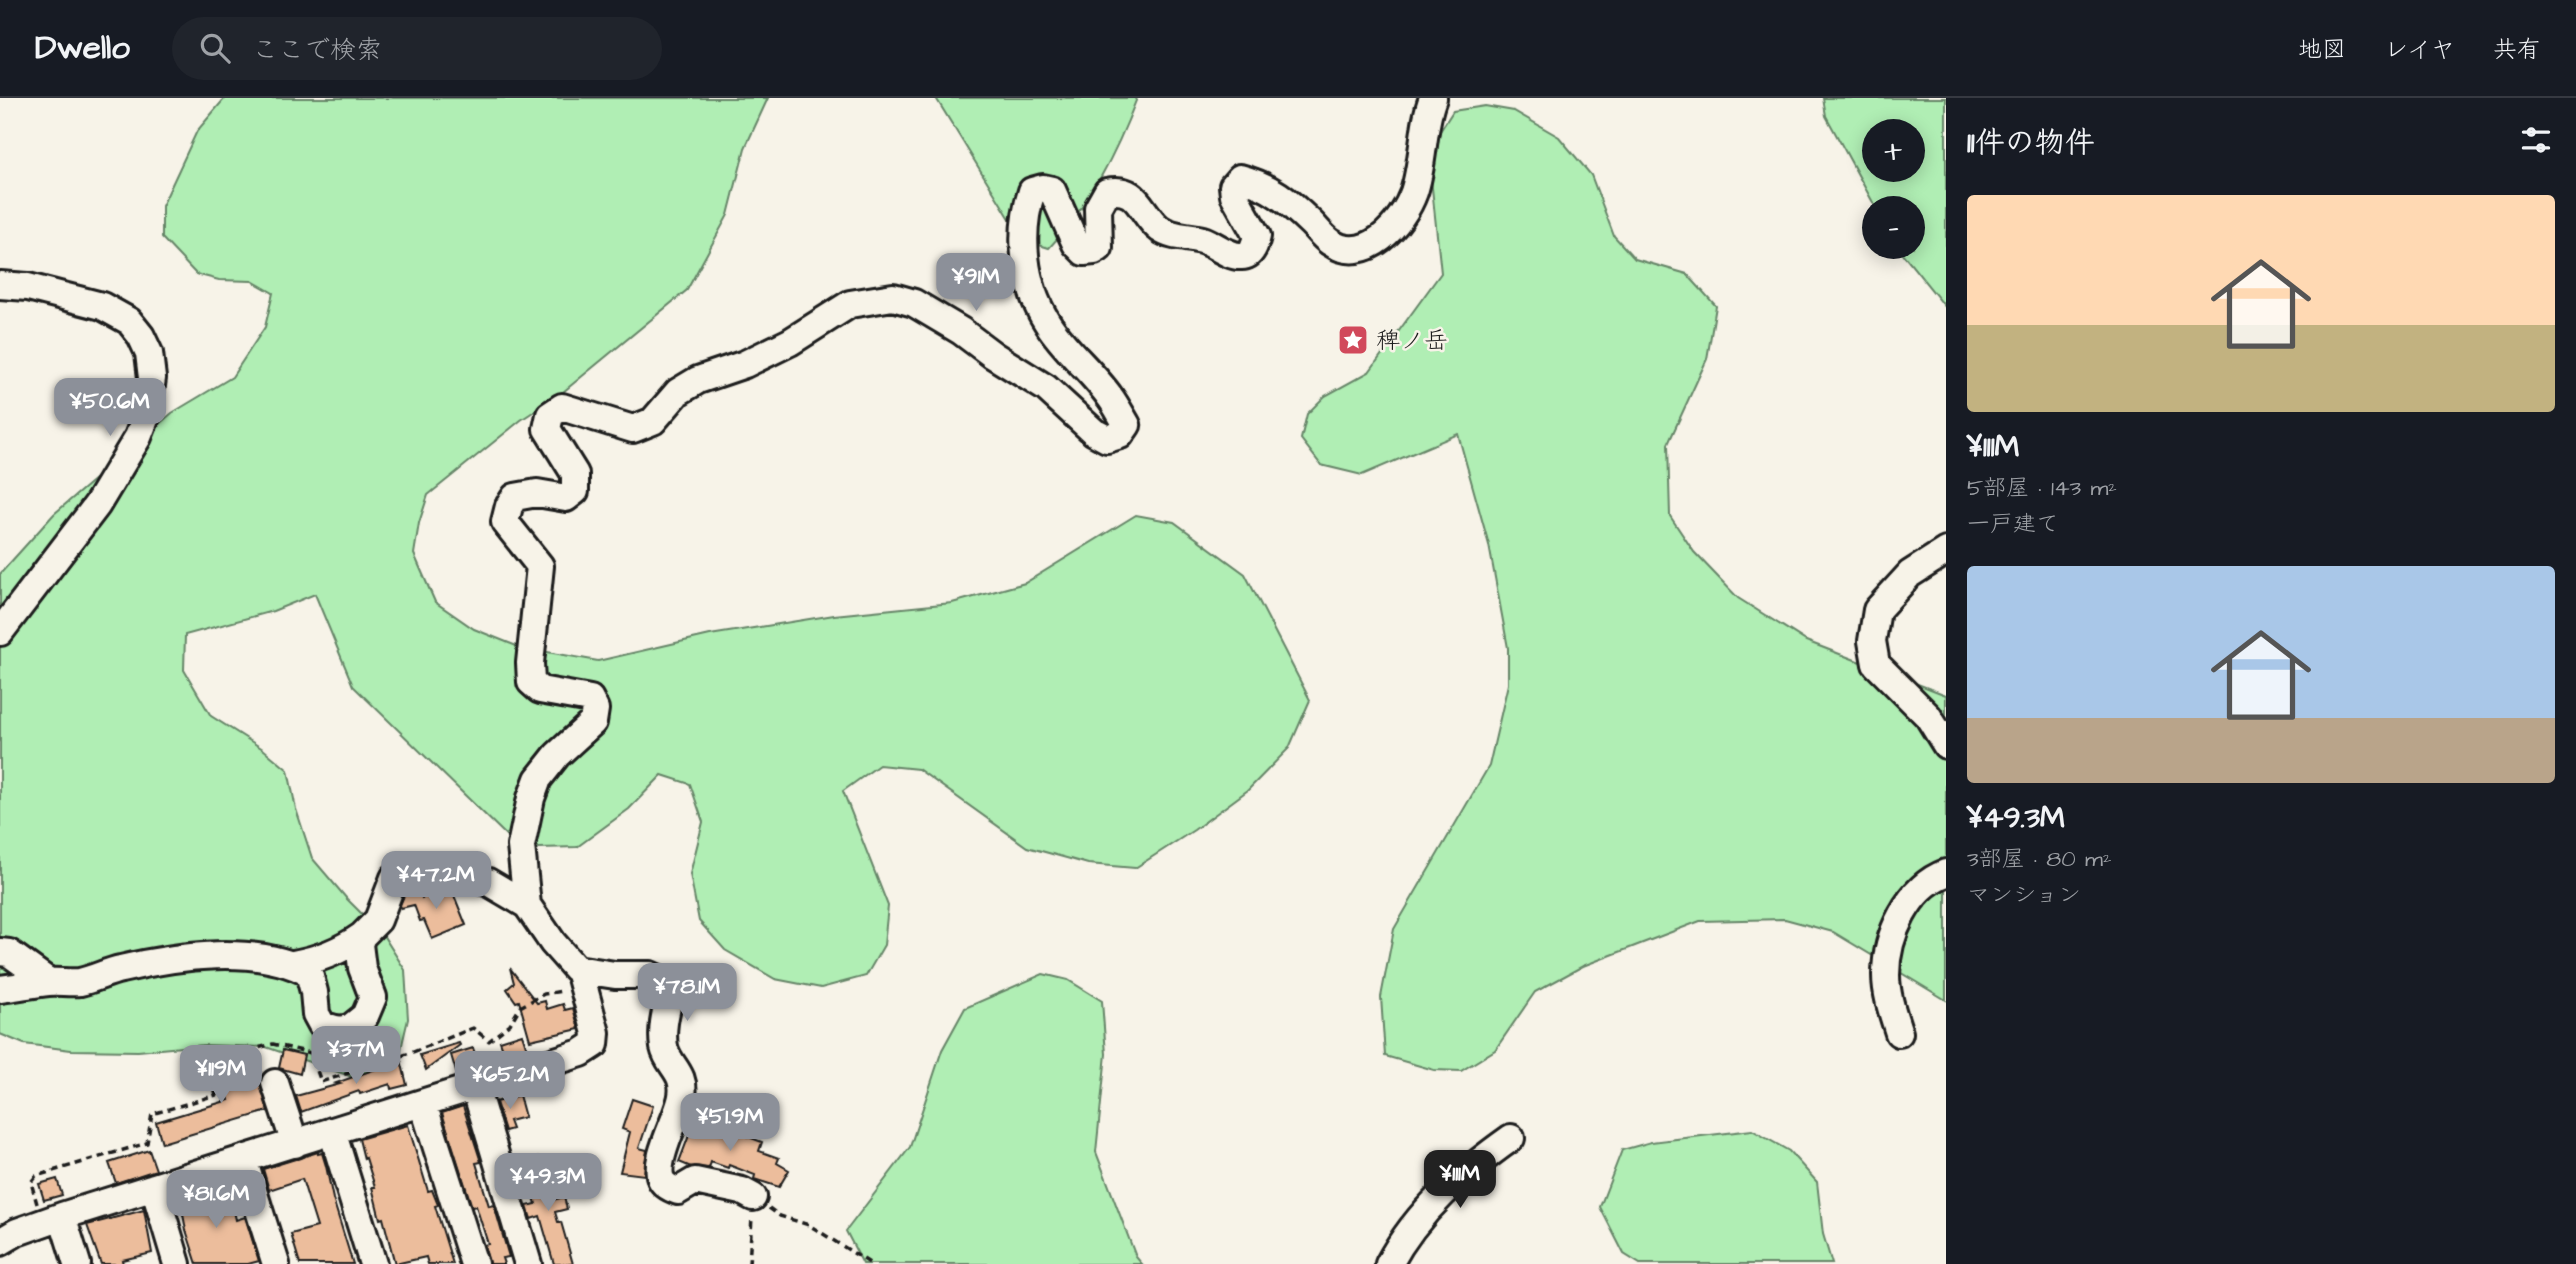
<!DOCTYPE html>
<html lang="ja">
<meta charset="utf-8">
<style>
:root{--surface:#171b24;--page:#20242c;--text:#f1f3f6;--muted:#9ea1a6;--line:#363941;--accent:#8c9099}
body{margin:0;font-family:"Architects Daughter","Klee One",sans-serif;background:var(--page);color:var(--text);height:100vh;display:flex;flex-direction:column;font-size:26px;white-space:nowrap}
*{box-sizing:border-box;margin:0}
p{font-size:23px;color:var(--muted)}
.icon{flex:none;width:38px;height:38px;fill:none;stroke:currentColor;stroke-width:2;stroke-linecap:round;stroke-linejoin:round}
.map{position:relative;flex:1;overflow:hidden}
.sheet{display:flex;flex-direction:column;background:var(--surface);width:630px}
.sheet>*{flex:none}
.tools{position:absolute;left:1862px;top:21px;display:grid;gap:14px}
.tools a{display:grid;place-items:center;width:63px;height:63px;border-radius:50%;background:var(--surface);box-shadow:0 4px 18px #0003;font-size:35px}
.price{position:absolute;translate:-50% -60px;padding:0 16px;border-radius:14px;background:var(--accent);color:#fff;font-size:23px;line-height:46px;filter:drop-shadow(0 2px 4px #0008)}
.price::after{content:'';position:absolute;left:50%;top:42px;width:21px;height:16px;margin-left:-10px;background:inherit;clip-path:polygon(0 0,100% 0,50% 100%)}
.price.active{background:#222;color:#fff}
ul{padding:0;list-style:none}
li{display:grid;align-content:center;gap:14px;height:371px;padding:0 21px}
li span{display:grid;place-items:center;height:217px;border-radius:7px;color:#555}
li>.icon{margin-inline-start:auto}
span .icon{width:126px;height:126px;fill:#fffc;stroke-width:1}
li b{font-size:30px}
h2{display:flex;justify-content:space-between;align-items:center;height:84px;padding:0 21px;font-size:30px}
header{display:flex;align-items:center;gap:42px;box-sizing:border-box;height:98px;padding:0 35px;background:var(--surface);border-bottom:2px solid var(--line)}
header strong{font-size:33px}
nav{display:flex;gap:38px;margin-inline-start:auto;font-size:24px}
.search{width:490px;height:63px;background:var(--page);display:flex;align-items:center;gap:18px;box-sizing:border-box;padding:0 24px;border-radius:38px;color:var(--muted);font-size:26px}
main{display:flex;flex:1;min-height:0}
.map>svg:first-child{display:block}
</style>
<header>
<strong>Dwello</strong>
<div class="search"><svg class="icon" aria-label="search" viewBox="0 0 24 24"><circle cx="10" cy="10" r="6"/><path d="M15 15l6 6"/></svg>ここで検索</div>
<nav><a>地図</a><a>レイヤ</a><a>共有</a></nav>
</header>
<main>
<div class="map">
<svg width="1946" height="1166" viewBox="0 0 1946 1166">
<rect width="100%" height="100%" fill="#f7f3e8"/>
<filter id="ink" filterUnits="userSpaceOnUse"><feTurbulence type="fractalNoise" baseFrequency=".0143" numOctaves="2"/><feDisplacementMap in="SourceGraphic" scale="14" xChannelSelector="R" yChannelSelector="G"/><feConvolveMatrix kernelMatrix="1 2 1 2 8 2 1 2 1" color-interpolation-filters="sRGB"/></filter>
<g filter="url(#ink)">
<!-- green -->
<path fill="#b0eeb4" stroke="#668568" stroke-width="2" fill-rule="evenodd" d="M225,0H768L745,50L728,117L687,192L563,294L521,322L428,397L419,425L414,456L435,504L474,531L519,549L598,563L710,537L834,517L952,505L1025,485L1136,417L1174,424L1245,476L1310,602L1289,650L1248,692L1194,732L1135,770L1088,766L1027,749L918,671L879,667L843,693L888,808L884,847L866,878L821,890L775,881L725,852L699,823L690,776L703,724L690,686L662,677L629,711L577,749L539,750L509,740L353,588L315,496L273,513L185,537L184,572L211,618L263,651L288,672L296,711L312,760L347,801L383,837L405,872L408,921L397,968L361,982L266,949L204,947L138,953L71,952L24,946L0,936V476L54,416L172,315L232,279L265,229L273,195L252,183L219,182L196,176L162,140V108L197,33Z
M936,0H1137C1116,55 1090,107 1049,150L1023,142Z
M1823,0H1946V210L1897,149H1913V110H1876L1826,18ZM1874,33H1913V72H1874Z
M1485,8L1514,13L1559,39L1591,77L1614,138L1635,161L1687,176L1716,208L1707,261L1668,346L1670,418L1694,454L1738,500L1806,543L1946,597V902L1833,834L1785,821L1700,823L1583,868L1535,894L1495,952L1461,973L1434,972L1385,958L1381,899L1394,831L1489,668L1508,586V550L1489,447L1458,336L1362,377L1321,367L1301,341L1307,316L1325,298L1369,274L1441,175L1428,52L1453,13Z
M1043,876L1068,882L1102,903L1106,956L1096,1054L1136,1159L1142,1166H863L846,1133L910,1049L942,952L965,910Z
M1752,1032L1789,1053L1817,1084L1823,1136L1832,1166H1640L1624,1156L1600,1109L1622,1052L1651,1044Z"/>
<!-- building -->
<path fill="#ecbd9c" stroke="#1c1c1c" stroke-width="2" d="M446,791L450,797L453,795L466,827L432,841L424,822L420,823L414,807L401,810L400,807L405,795L420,793L422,800Z
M510,870L537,905L545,903L547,911L563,906L565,912L573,910L579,931L530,942L519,903L516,904L507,891L514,885Z
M522,936L527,951L505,957L500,943Z
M459,945L460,947L426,972L420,957Z
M473,950L480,970L457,977L451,957Z
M283,952L304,957L300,976L279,970Z
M249,962L250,967L254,966L268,1013L162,1045L156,1024L229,1002L220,971Z
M401,962L407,987L391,991L390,986L360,996L359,993L301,1014L296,998L340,986L336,985Z
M519,997L525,1019L509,1023L512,1031L505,1033L496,1004Z
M632,1001L653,1008L639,1050L647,1052L644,1077L620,1074L630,1034L622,1031Z
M463,1008L481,1064L476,1065L489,1108L494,1107L509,1159L502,1160L504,1166H489L484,1147L488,1146L476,1108L472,1109L442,1015Z
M696,1019L762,1044L759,1053L779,1060L777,1065L789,1072L779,1089L754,1081L755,1077L729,1067L728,1070L711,1064L709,1070L691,1069L679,1064Z
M408,1027L428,1093L432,1092L438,1107L435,1108L453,1166H428L426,1159L395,1166L383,1120L380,1121L372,1089H375L366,1060L364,1061L359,1041Z
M149,1052L156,1072L116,1085L109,1065Z
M318,1054V1056L322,1055L326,1068L333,1101L353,1166H300L291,1136L317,1129L302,1081L269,1092L263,1071Z
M538,1059L552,1102L564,1099L567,1111L555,1114L558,1124H561L573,1166H554L540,1118L531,1121L527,1108L536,1106L524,1063Z
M57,1081L62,1097L44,1102L39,1086Z
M202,1090L205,1101L230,1095L236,1122L245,1119L259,1163L248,1166H197L186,1132L181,1106L176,1108L174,1099Z
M144,1112L152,1155L122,1162L123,1166H101L87,1127Z"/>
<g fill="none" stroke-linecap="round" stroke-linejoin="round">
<!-- minor casing -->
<g stroke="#1c1c1c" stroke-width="32">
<path id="minor" d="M0,187L28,189L102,208L129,223L141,238L149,255L152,280L147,316L138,339L97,407L0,534
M1946,453L1910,476L1877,512L1872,543L1876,566L1928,618L1946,647
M527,807L521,748L531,700L538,681L557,657L593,624L595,611L590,601L540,592L531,584L530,565L540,468L505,424L509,408L515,399L537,395L566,400L575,393V376L547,331L550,317L562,309L633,331L653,323L678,294L698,282L745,266L790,244L850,206L893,199L914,205L961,233L993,257L1046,290L1094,334L1107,341L1120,337L1127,327C1121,317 1116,307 1110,299C1091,272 1064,252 1047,224C1023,186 1018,135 1032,93L1043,90L1052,92L1076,146L1084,154L1094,153L1099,150L1098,110L1107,94C1139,87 1140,116 1160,131C1173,140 1188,138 1202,142C1215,146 1228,159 1242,158C1252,158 1255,146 1257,138L1234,97L1233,88L1240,80C1271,88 1288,103 1311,125C1317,131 1323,139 1330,144C1365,169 1403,125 1414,94C1424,64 1422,27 1433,0
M0,854L9,855L49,884
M293,866C317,862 342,852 362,838
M0,891C16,889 32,886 48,884C58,883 69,885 80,884C94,881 107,874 121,871C175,858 258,846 309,875L314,894L316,916L322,927L338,932L350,930L365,918L373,899L362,870L359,846L362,838L378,822L394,780L446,775L488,784L527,807L553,845L576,871L615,877H650L663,883L670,896C666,913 661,931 664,949C668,968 686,974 682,998C679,1019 653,1061 661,1081C664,1088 672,1091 678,1093L695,1083L742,1093L753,1099
M1899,935C1893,916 1886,897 1886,877C1886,838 1908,789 1946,775
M275,985L295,1046
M475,989L528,1166
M423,1006L474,1166
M332,1033L373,1166
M243,1061L276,1166
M154,1089L177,1166
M62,1118L77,1166
M0,1144L17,1134L62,1118L581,955L595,946L596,935L579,872
M1389,1166C1417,1113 1463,1074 1511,1040"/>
</g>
<!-- path -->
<path stroke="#1c1c1c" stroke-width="3.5" stroke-dasharray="7 5" stroke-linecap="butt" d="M37,1106L31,1084L36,1078L147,1045L152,1016L216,997L210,971L234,956L273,946L311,955L321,984L413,954L473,930L489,943L510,926L520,909L544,896L562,893
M769,1110L780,1118L809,1127L871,1166
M749,1166L752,1119"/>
<!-- minor -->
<use href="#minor" stroke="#f7f3e8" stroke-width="26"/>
</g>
</g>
<!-- icons -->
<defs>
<g id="sight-square" transform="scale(1.575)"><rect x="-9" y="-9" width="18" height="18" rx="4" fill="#d1495b" stroke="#f7f3e8"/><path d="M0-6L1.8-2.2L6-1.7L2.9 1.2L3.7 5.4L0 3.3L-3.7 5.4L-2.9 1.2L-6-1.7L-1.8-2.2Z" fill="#fff"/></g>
</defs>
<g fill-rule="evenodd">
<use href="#sight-square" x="1353" y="242"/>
</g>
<g text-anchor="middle" stroke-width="5" stroke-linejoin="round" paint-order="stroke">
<!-- poi labels -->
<g font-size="24" fill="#1c1c1c" stroke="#f7f3e8" text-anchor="start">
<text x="1376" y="250">稗ノ岳</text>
</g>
</g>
</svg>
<div class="tools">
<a>+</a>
<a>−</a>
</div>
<b class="price" style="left:976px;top:215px">¥91M</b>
<b class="price" style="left:110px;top:340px">¥50.6M</b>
<b class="price" style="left:436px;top:813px">¥47.2M</b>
<b class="price" style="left:687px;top:925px">¥78.1M</b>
<b class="price" style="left:356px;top:988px">¥37M</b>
<b class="price" style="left:221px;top:1007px">¥119M</b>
<b class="price" style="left:510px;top:1013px">¥65.2M</b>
<b class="price" style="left:730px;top:1055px">¥51.9M</b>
<b class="price active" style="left:1460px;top:1112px">¥111M</b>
<b class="price" style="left:548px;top:1115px">¥49.3M</b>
<b class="price" style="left:216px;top:1132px">¥81.6M</b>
</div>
<section class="sheet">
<h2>11件の物件<svg class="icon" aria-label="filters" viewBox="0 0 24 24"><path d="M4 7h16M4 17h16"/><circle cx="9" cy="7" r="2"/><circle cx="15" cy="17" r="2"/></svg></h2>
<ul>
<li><span style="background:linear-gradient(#ffd9b3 60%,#c2b280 0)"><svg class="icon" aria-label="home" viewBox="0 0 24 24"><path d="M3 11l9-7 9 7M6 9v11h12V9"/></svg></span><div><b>¥111M</b><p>5部屋 · 143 m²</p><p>一戸建て</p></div></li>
<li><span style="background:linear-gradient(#a9c7e8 70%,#b9a48a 0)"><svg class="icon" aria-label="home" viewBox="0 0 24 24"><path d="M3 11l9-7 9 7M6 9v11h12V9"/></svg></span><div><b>¥49.3M</b><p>3部屋 · 80 m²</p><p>マンション</p></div></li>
</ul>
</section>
</main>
